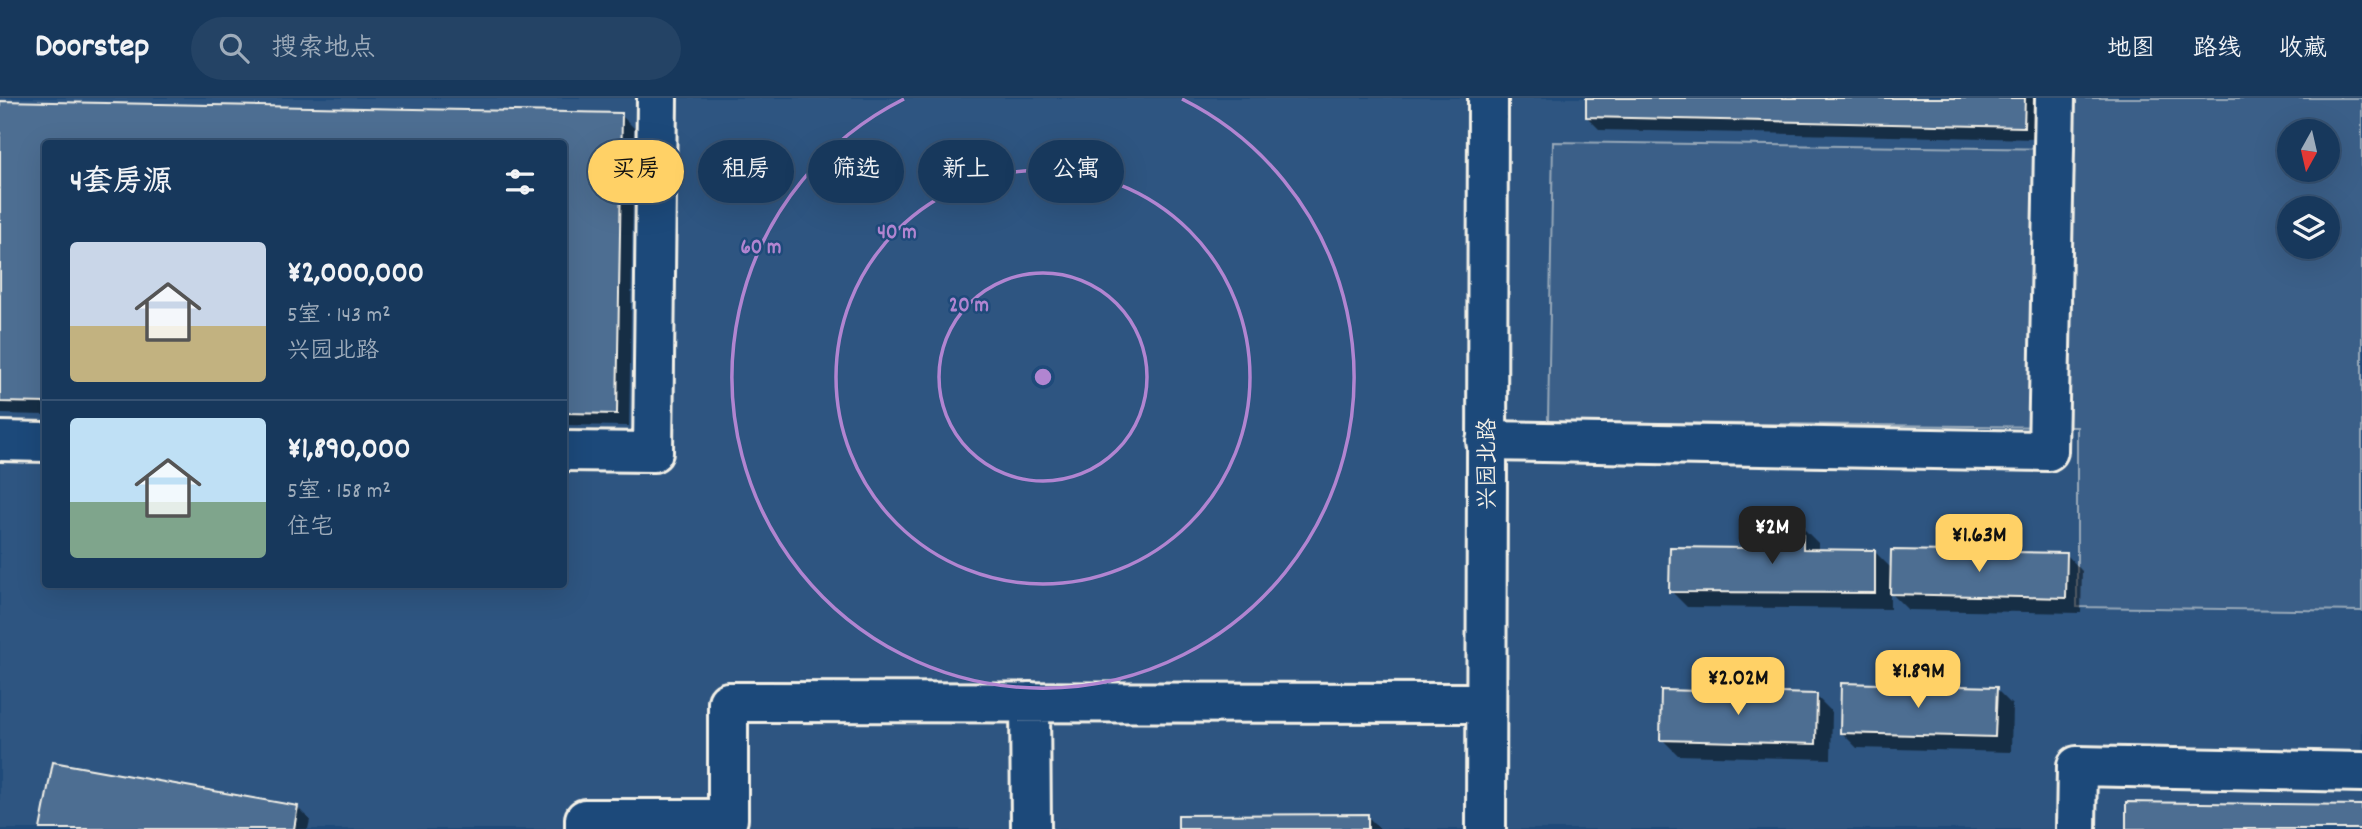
<!DOCTYPE html>
<html lang="zh">
<meta charset="utf-8">
<style>
:root{--surface:#17385c;--page:#244365;--text:#f1f3f6;--muted:#9eacbb;--line:#365272;--accent:#ffd166}
body{margin:0;font-family:Dekko,"LXGW WenKai TC",sans-serif;background:var(--page);color:var(--text);height:100vh;display:flex;flex-direction:column;font-size:26px;white-space:nowrap}
*{box-sizing:border-box;margin:0}
p{font-size:23px;color:var(--muted)}
.icon{flex:none;width:38px;height:38px;fill:none;stroke:currentColor;stroke-width:2;stroke-linecap:round;stroke-linejoin:round}
.map{position:relative;flex:1;overflow:hidden}
.panel{position:absolute;left:42px;top:42px;width:525px;height:448px;display:flex;flex-direction:column;background:var(--surface);border-radius:7px;box-shadow:0 7px 28px #0002,0 0 0 2px var(--line)}
.panel>*{flex:none}
.banner{position:absolute;left:588px;top:42px;width:665px;height:63px;display:flex;gap:14px}
.needle{width:46px;rotate:188deg}
.controls{position:absolute;left:2277px;top:21px;display:grid;gap:14px}
.controls a{display:grid;place-items:center;width:63px;height:63px;border-radius:50%;background:var(--surface);box-shadow:0 7px 28px #0002,0 0 0 2px var(--line);font-size:35px}
.price{position:absolute;translate:-50% -60px;padding:0 16px;border-radius:14px;background:var(--accent);color:#111;font-size:23px;line-height:46px;filter:drop-shadow(0 2px 4px #0008)}
.price::after{content:'';position:absolute;left:50%;top:42px;width:21px;height:16px;margin-left:-10px;background:inherit;clip-path:polygon(0 0,100% 0,50% 100%)}
.price.selected{background:#222;color:#fff}
ul{padding:0;list-style:none}
li{display:flex;align-items:center;gap:21px;height:175px;padding:0 28px}
li+li{border-top:2px solid var(--line)}
li span{display:grid;place-items:center;flex:none;width:196px;height:140px;border-radius:7px;color:#555}
li>.icon{margin-inline-start:auto}
span .icon{width:84px;height:84px;fill:#fffc;stroke-width:1}
li b{font-size:30px}
h2{display:flex;justify-content:space-between;align-items:center;height:84px;padding:0 28px;font-size:30px}
.pill{padding:0 24px;border-radius:32px;background:var(--surface);box-shadow:0 7px 28px #0002,0 0 0 2px var(--line);font-size:24px;line-height:63px}
.pill.selected{background:var(--accent);color:#111}
header{display:flex;align-items:center;gap:42px;box-sizing:border-box;height:98px;padding:0 35px;background:var(--surface);border-bottom:2px solid var(--line)}
header strong{font-size:33px}
nav{display:flex;gap:38px;margin-inline-start:auto;font-size:24px}
.search{width:490px;height:63px;background:var(--page);display:flex;align-items:center;gap:18px;box-sizing:border-box;padding:0 24px;border-radius:38px;color:var(--muted);font-size:26px}
.map>svg:first-child{display:block}
</style>
<header>
<strong>Doorstep</strong>
<div class="search"><svg class="icon" aria-label="search" viewBox="0 0 24 24"><circle cx="10" cy="10" r="6"/><path d="M15 15l6 6"/></svg>搜索地点</div>
<nav><a>地图</a><a>路线</a><a>收藏</a></nav>
</header>
<div class="map">
<svg width="2362" height="731" viewBox="0 0 2362 731">
<rect width="100%" height="100%" fill="#1f4a7a"/>
<filter id="ink" filterUnits="userSpaceOnUse"><feTurbulence type="fractalNoise" baseFrequency=".0143" numOctaves="2"/><feDisplacementMap in="SourceGraphic" scale="14" xChannelSelector="R" yChannelSelector="G"/><feConvolveMatrix kernelMatrix="1 2 1 2 8 2 1 2 1" color-interpolation-filters="sRGB"/></filter>
<g filter="url(#ink)">
<!-- built -->
<path fill="#2d5581" fill-rule="evenodd" d="M0,0H2362V731H0ZM2289,33H2328V72H2289ZM46,46H564V486H46ZM2289,110H2328V149H2289Z"/>
<!-- green -->
<path fill="#3a5f88" stroke="#97a8b8" stroke-width="2" fill-rule="evenodd" d="M2068,0H2362V513L2077,509V329L1548,324L1553,44L2067,51ZM2289,33H2328V72H2289ZM2289,110H2328V149H2289Z"/>
<!-- shadow -->
<path fill="#0007" d="M1588,0H2037V41L1600,32L1587,19Z
M0,5L621,17L634,30L629,328L564,327V46H46V317L0,316Z
M1802,429L1818,445V453L1875,454L1893,472L2067,457L2082,473L2081,515L1908,512L1890,494V511L1687,509L1671,493Z
M1996,591L2012,607L2011,654L1857,650L1841,634Z
M1816,598L1832,614L1831,661L1678,657L1662,641Z
M297,709L310,722L308,731H42Z
M1367,718L1380,731H1180Z"/>
<!-- building -->
<path fill="#4d6e92" stroke="#f4f1e8" stroke-width="2" d="M1586,0H2025L2024,29L1586,19Z
M0,3L622,15L617,316L564,315V46H46V305L0,304Z
M1751,427H1803V451L1875,452V495L1669,494L1670,449L1751,450Z
M1891,452L2067,455L2066,500L1890,496Z
M1841,585L1997,589L1995,639L1840,635Z
M1661,592L1817,596L1816,646L1660,642Z
M53,664L298,708L294,731H40Z
M2126,704L2362,707V731H2126Z
M1368,716V731H1178V717Z"/>
<g fill="none" stroke-linecap="round" stroke-linejoin="round">
<!-- minor casing -->
<g stroke="#f4f1e8" stroke-width="44">
<path id="minor" d="M0,343L46,344
M1486,343L2048,353L2055,0
M564,353L653,354L657,0
M1030,604L1031,731
M585,731V721H728V604L1485,605
M2076,731L2077,668L2362,674"/>
</g>
<!-- major casing -->
<g stroke="#f4f1e8" stroke-width="44">
<path id="major" d="M1486,731L1488,0"/>
</g>
<!-- minor -->
<use href="#minor" stroke="#1f4a7a" stroke-width="38"/>
<!-- major -->
<use href="#major" stroke="#1f4a7a" stroke-width="38"/>
</g>
</g>
<!-- distance rings -->
<g fill="none" stroke="#b185d1" stroke-width="3.5">
<circle cx="1043" cy="279" r="104"/>
<circle cx="1043" cy="279" r="207"/>
<path d="M1182 1A311 311 0 1 1 904 1"/>
</g>
<g text-anchor="middle" stroke-width="5" stroke-linejoin="round" paint-order="stroke">
<!-- street labels -->
<g font-size="23" fill="#f4f1e8" stroke="#1f4a7a">
<text transform="translate(1486 366) rotate(-90)" y="8">兴园北路</text>
</g>
</g>
<circle cx="1043" cy="279" r="10" fill="#b185d1" stroke="#1f4a7a" stroke-width="3.5"/>
<g font-size="21" text-anchor="middle" font-weight="bold" fill="#b185d1" stroke="#1f4a7a" stroke-width="5" stroke-linejoin="round" paint-order="stroke">
<text x="897" y="140">40 m</text>
<text x="761" y="155">60 m</text>
<text x="969" y="213">20 m</text>
</g>
</svg>
<div class="controls">
<a><svg class="needle" viewBox="-14 -14 28 28"><path d="M0-13l5 13h-10z" fill="#e53935"/><path d="M0 13l5-13h-10z" fill="#9eacbb"/></svg></a>
<a><svg class="icon" aria-label="layers" viewBox="0 0 24 24"><path d="M12 4l9 5-9 5-9-5zM3 14l9 5 9-5"/></svg></a>
</div>
<b class="price selected" style="left:1772px;top:468px">¥2M</b>
<b class="price" style="left:1979px;top:476px">¥1.63M</b>
<b class="price" style="left:1918px;top:612px">¥1.89M</b>
<b class="price" style="left:1738px;top:619px">¥2.02M</b>
<div class="banner">
<a class="pill selected">买房</a>
<a class="pill">租房</a>
<a class="pill">筛选</a>
<a class="pill">新上</a>
<a class="pill">公寓</a>
</div>
<section class="panel">
<h2>4套房源<svg class="icon" aria-label="filters" viewBox="0 0 24 24"><path d="M4 7h16M4 17h16"/><circle cx="9" cy="7" r="2"/><circle cx="15" cy="17" r="2"/></svg></h2>
<ul>
<li><span style="background:linear-gradient(#c9d6e8 60%,#c2b280 0)"><svg class="icon" aria-label="home" viewBox="0 0 24 24"><path d="M3 11l9-7 9 7M6 9v11h12V9"/></svg></span><div><b>¥2,000,000</b><p>5室 · 143 m²</p><p>兴园北路</p></div></li>
<li><span style="background:linear-gradient(#bfe0f5 60%,#7fa58c 0)"><svg class="icon" aria-label="home" viewBox="0 0 24 24"><path d="M3 11l9-7 9 7M6 9v11h12V9"/></svg></span><div><b>¥1,890,000</b><p>5室 · 158 m²</p><p>住宅</p></div></li>
</ul>
</section>
</div>
